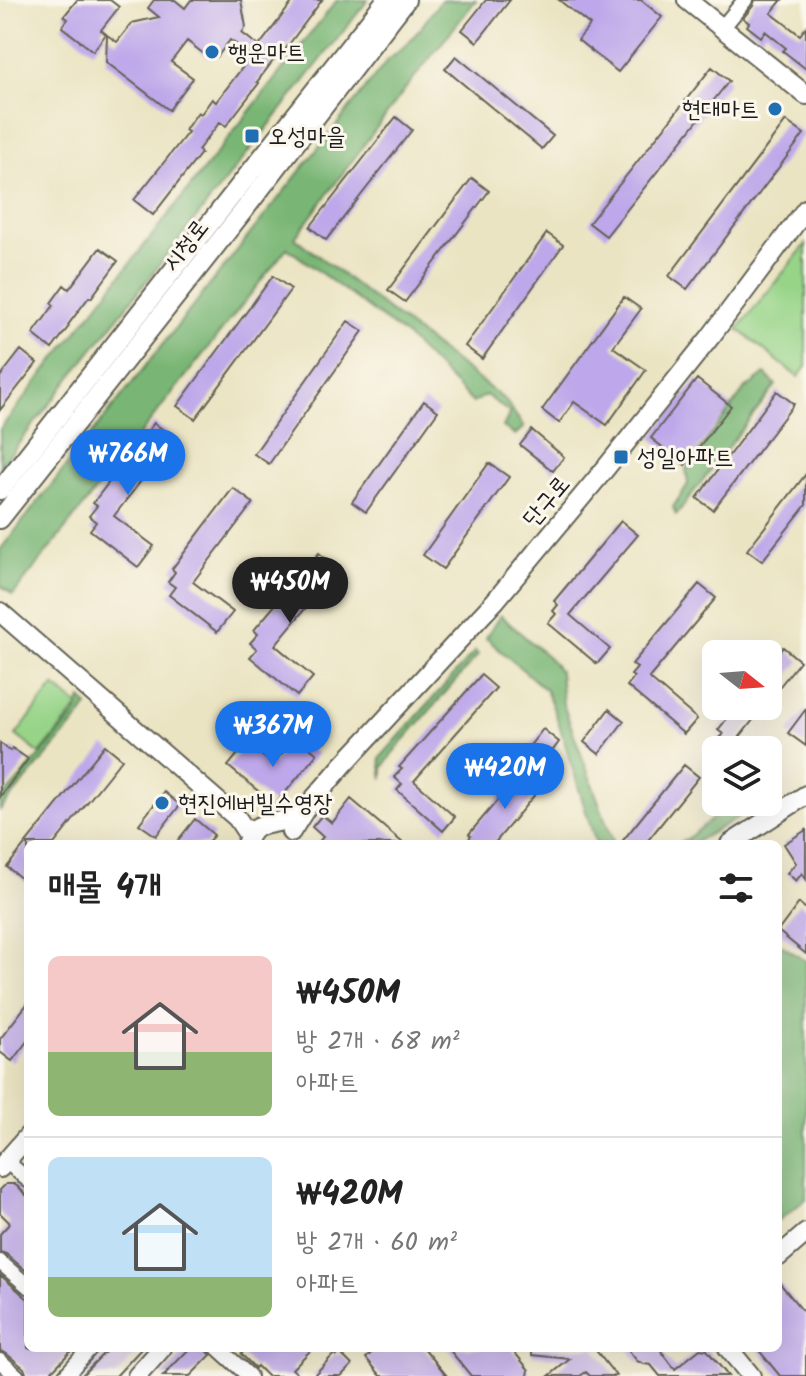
<!DOCTYPE html>
<html lang="ko">
<meta charset="utf-8">
<style>
:root{--surface:#fff;--page:#f6f6f6;--text:#222;--muted:#767676;--line:#e0e0e0;--accent:#1a73e8}
body{margin:0;font-family:Kalam,"Poor Story",sans-serif;background:var(--page);color:var(--text);height:100vh;display:flex;flex-direction:column;font-size:30px;white-space:nowrap}
*{box-sizing:border-box;margin:0}
p{font-size:26px;color:var(--muted)}
.icon{flex:none;width:44px;height:44px;fill:none;stroke:currentColor;stroke-width:2;stroke-linecap:round;stroke-linejoin:round}
.map{position:relative;flex:1;overflow:hidden}
.side{position:absolute;left:24px;top:840px;width:758px;height:512px;display:flex;flex-direction:column;background:var(--surface);border-radius:12px;box-shadow:0 8px 32px #0002}
.side>*{flex:none}
.needle{width:52px;rotate:107deg}
.buttons{position:absolute;left:702px;top:640px;display:grid;gap:16px}
.buttons a{display:grid;place-items:center;width:80px;height:80px;border-radius:12px;background:var(--surface);box-shadow:0 8px 32px #0002;font-size:40px}
.price{position:absolute;translate:-50% -68px;padding:0 18px;border-radius:28px;background:var(--accent);color:#fff;font-size:26px;line-height:52px;filter:drop-shadow(0 2px 4px #0008)}
.price::after{content:'';position:absolute;left:50%;top:48px;width:24px;height:18px;margin-left:-12px;background:inherit;clip-path:polygon(0 0,100% 0,50% 100%)}
.price.selected{background:#222;color:#fff}
ul{padding:0;list-style:none}
li{display:flex;align-items:center;gap:24px;height:200px;padding:0 24px}
li+li{border-top:2px solid var(--line)}
li span{display:grid;place-items:center;flex:none;width:224px;height:160px;border-radius:12px;color:#555}
li>.icon{margin-inline-start:auto}
span .icon{width:96px;height:96px;fill:#fffc;stroke-width:1}
li b{font-size:34px}
h2{display:flex;justify-content:space-between;align-items:center;height:96px;padding:0 24px;font-size:34px}
.map>svg:first-child{display:block}
</style>
<div class="map">
<svg width="806" height="1376" viewBox="0 0 806 1376">
<rect width="100%" height="100%" fill="#fbf7ec"/>
<filter id="ink" filterUnits="userSpaceOnUse"><feTurbulence type="fractalNoise" baseFrequency=".0125" numOctaves="2"/><feDisplacementMap in="SourceGraphic" scale="16" xChannelSelector="R" yChannelSelector="G"/><feConvolveMatrix kernelMatrix="1 2 1 2 8 2 1 2 1" color-interpolation-filters="sRGB"/></filter>
<filter id="wash" filterUnits="userSpaceOnUse"><feTurbulence type="fractalNoise" baseFrequency=".006" numOctaves="4" result="noise"/><feDisplacementMap in="SourceGraphic" scale="32" xChannelSelector="R" yChannelSelector="G"/><feGaussianBlur stdDeviation="1.8" result="paint"/><feColorMatrix in="noise" values="0 0 0 0 0 0 0 0 0 0 0 0 0 0 0 0 0 1.4 0 .05"/><feComposite in="paint" operator="in"/></filter>
<g filter="url(#wash)">
<rect width="100%" height="100%" fill="#ebe4c3"/>
<!-- green -->
<path fill="#97d488" stroke="#5a7852" stroke-width="2" d="M806,244V367L798,377L738,329Z
M54,686L79,706L40,754L16,735Z"/>
<!-- forest -->
<path fill="#79b674" stroke="#4a6948" stroke-width="2" d="M337,0H368L0,467V429Z
M441,0H476L406,88L295,238L505,400L524,427L515,435L503,427L510,413L486,395L473,403L406,336L287,248L13,595L0,585V550L388,60C411,44 425,22 441,0Z
M765,374L776,385L676,515L673,507L688,484L686,469L744,390Z
M500,615L549,658L560,672L563,704L614,844H596L558,721L546,690L486,638Z
M475,651L478,655L392,754L383,768V779L380,758Z
M81,699L88,706L81,716L0,810V801L75,715Z
M731,804L744,814L692,844H678L687,839Z
M778,943L806,961V1199L778,1221Z"/>
<g id="blocks">
<!-- building -->
<path fill="#bea7ea" d="M77,0H110L119,7L101,30L106,34L93,51L62,27L68,19L64,16Z
M154,0H175L185,8L191,0H241L246,27L242,33L259,46L294,0H322L278,59L276,57L257,82L259,83L226,126L220,122L198,150L201,153L153,215L134,200L188,132L185,130L198,112L201,114L212,99L216,102L245,64L240,61L247,52L230,40L217,57L209,58L187,41L171,62L193,78L169,110L106,62L107,35L117,42L132,23L159,17L148,8Z
M486,0H510L477,42L462,30Z
M559,0H641L662,17L618,72L578,40L590,25Z
M755,0H782L771,13L800,35L806,27V69L783,51L786,48L765,31L761,37L747,26L749,23L743,18L753,6Z
M456,56L553,136L542,149L445,69Z
M712,67L729,81L606,236L589,223Z
M396,117L412,130L326,240L310,227Z
M786,121L804,134L687,289L669,276Z
M472,178L489,191L405,302L388,290Z
M547,233L563,245L482,359L465,346Z
M100,248L118,261L91,298L89,297L68,325L69,326L52,349L33,334L54,305L51,303L64,285L69,289Z
M273,276L291,289L195,419L177,406Z
M624,297L641,309L613,347L646,370L607,425L574,402L559,423L542,410Z
M348,321L363,331L269,464L254,454Z
M21,350L37,363L0,410V377Z
M697,379L731,406L685,465L651,438Z
M777,391L794,404L713,510L697,498Z
M424,401L438,411L366,512L352,502Z
M154,423L174,438L114,516L154,546L138,567L90,530L96,522L89,516L97,506L93,503Z
M532,430L564,457L553,471L520,445Z
M489,463L509,477L443,569L423,555Z
M806,474V505L762,561L747,550Z
M233,488L253,503L193,582L233,612L217,632L169,595L175,587L168,582L175,572L172,569Z
M621,521L638,535L570,615L610,649L597,664L548,623L556,614L553,611L558,605L554,601Z
M319,553L338,569L275,645L313,677L297,696L250,657L257,649L250,643L258,634L254,630Z
M699,584L716,598L649,678L697,719L684,734L627,686L634,677L631,675L637,668L632,664Z
M783,647L800,661L768,701V666Z
M481,675L496,688L414,781L455,817L443,831L397,790L402,784L394,777L402,769L399,767Z
M737,706H764L735,743L744,750H715L721,743L717,740L723,734L718,730Z
M609,709L624,721L599,754L584,742Z
M806,709V746L788,733Z
M543,729L559,742L545,761L528,748Z
M296,736L317,754L275,805L228,766L247,743L273,764Z
M0,743L10,751L12,748L28,759L0,797Z
M105,745L122,759L54,844H28V884L7,867Z
M684,765L699,777L645,844H620Z
M523,770L542,786L494,844H465L471,836L469,834Z
M164,792L180,805L156,836L139,824Z
M351,799L404,844H317L323,837L312,827L322,815L332,823Z
M195,819L214,835L206,844H175Z
M806,830V879L802,873L796,881L787,873L796,863L784,844Z
M799,903L806,909V954L778,931Z
M28,1003V1040L12,1061L0,1052V1039Z
M6,1184H15L28,1197V1267L25,1270L6,1254L0,1252V1234L10,1223L0,1213V1190Z
M0,1275L28,1299V1348H74L52,1371L55,1376H27L24,1368L7,1354L0,1351Z
M778,1281L806,1315V1376H780L757,1348H778Z
M109,1348H142L116,1376H81Z
M190,1348H205L211,1355L190,1376H163Z
M247,1348H313L292,1369L300,1376H267L257,1366L255,1368L241,1354Z
M377,1348H424L447,1376H381L366,1358Z
M448,1348H511L529,1370L528,1376H471Z
M532,1348H594L616,1376H590L586,1372L580,1376H549L570,1359L532,1355Z
M627,1348H659L675,1369L700,1349L707,1350L728,1376H660L651,1365L644,1364L637,1361Z
M335,1353L337,1356L340,1353L352,1365L341,1376H313Z"/>
</g>
</g>
<g filter="url(#ink)">
<use href="#blocks" fill-opacity="0" stroke="#646256" stroke-width="2"/>
<g fill="none" stroke-linecap="round" stroke-linejoin="round">
<!-- minor casing -->
<g stroke="#646256" stroke-width="18">
<path id="minor" d="M723,27L745,0
M6,1161L28,1180
M0,1262L28,1286
M218,1348L249,1376
M0,1361L17,1376
M65,1376L90,1348"/>
</g>
<!-- tertiary casing -->
<g stroke="#646256" stroke-width="22">
<path id="tertiary" d="M687,0L806,95
M0,490L386,0
M0,519L244,210L406,0
M0,612L237,818L249,836
M291,832L306,808L343,765L495,601L605,469L711,336L806,209
M246,844C253,823 261,826 278,822C286,820 296,813 304,810
M730,844L806,795
M0,1168L28,1136
M778,1257L806,1233
M728,1348L751,1376
M137,1376L162,1348"/>
</g>
<!-- minor -->
<use href="#minor" stroke="#fff" stroke-width="14"/>
<!-- tertiary -->
<use href="#tertiary" stroke="#fff" stroke-width="18"/>
</g>
</g>
<!-- markers -->
<g fill="#1f6fb2" stroke="#fbf7ec" stroke-width="3">
<circle cx="212" cy="52" r="8"/>
<circle cx="775" cy="109" r="8"/>
<rect x="244" y="128" width="16" height="16" rx="4"/>
<rect x="613" y="449" width="16" height="16" rx="4"/>
<circle cx="162" cy="803" r="8"/>
</g>
<g text-anchor="middle" stroke-width="6" stroke-linejoin="round" paint-order="stroke">
<!-- poi labels -->
<g font-size="24" fill="#1c1c1c" stroke="#fbf7ec" text-anchor="start">
<text x="228" y="60">행운마트</text>
<text x="759" y="117" text-anchor="end">현대마트</text>
<text x="268" y="144">오성마을</text>
<text x="637" y="465">성일아파트</text>
<text x="178" y="811">현진에버빌수영장</text>
</g>
<!-- street labels -->
<g font-size="24" fill="#1c1c1c" stroke="#fbf7ec">
<text transform="translate(185 245) rotate(-52)" y="8">시청로</text>
<text transform="translate(546 501) rotate(-50)" y="8">단구로</text>
</g>
</g>
</svg>
<div class="buttons">
<a><svg class="needle" viewBox="-14 -14 28 28"><path d="M0-13l5 13h-10z" fill="#e53935"/><path d="M0 13l5-13h-10z" fill="#767676"/></svg></a>
<a><svg class="icon" aria-label="layers" viewBox="0 0 24 24"><path d="M12 4l9 5-9 5-9-5zM3 14l9 5 9-5"/></svg></a>
</div>
<b class="price" style="left:128px;top:497px">₩766M</b>
<b class="price selected" style="left:290px;top:625px">₩450M</b>
<b class="price" style="left:273px;top:769px">₩367M</b>
<b class="price" style="left:505px;top:811px">₩420M</b>
<section class="side">
<h2>매물 4개<svg class="icon" aria-label="filters" viewBox="0 0 24 24"><path d="M4 7h16M4 17h16"/><circle cx="9" cy="7" r="2"/><circle cx="15" cy="17" r="2"/></svg></h2>
<ul>
<li><span style="background:linear-gradient(#f6c9c9 60%,#8fb573 0)"><svg class="icon" aria-label="home" viewBox="0 0 24 24"><path d="M3 11l9-7 9 7M6 9v11h12V9"/></svg></span><div><b>₩450M</b><p>방 2개 · 68 m²</p><p>아파트</p></div></li>
<li><span style="background:linear-gradient(#bfe0f5 75%,#8fb573 0)"><svg class="icon" aria-label="home" viewBox="0 0 24 24"><path d="M3 11l9-7 9 7M6 9v11h12V9"/></svg></span><div><b>₩420M</b><p>방 2개 · 60 m²</p><p>아파트</p></div></li>
</ul>
</section>
</div>
